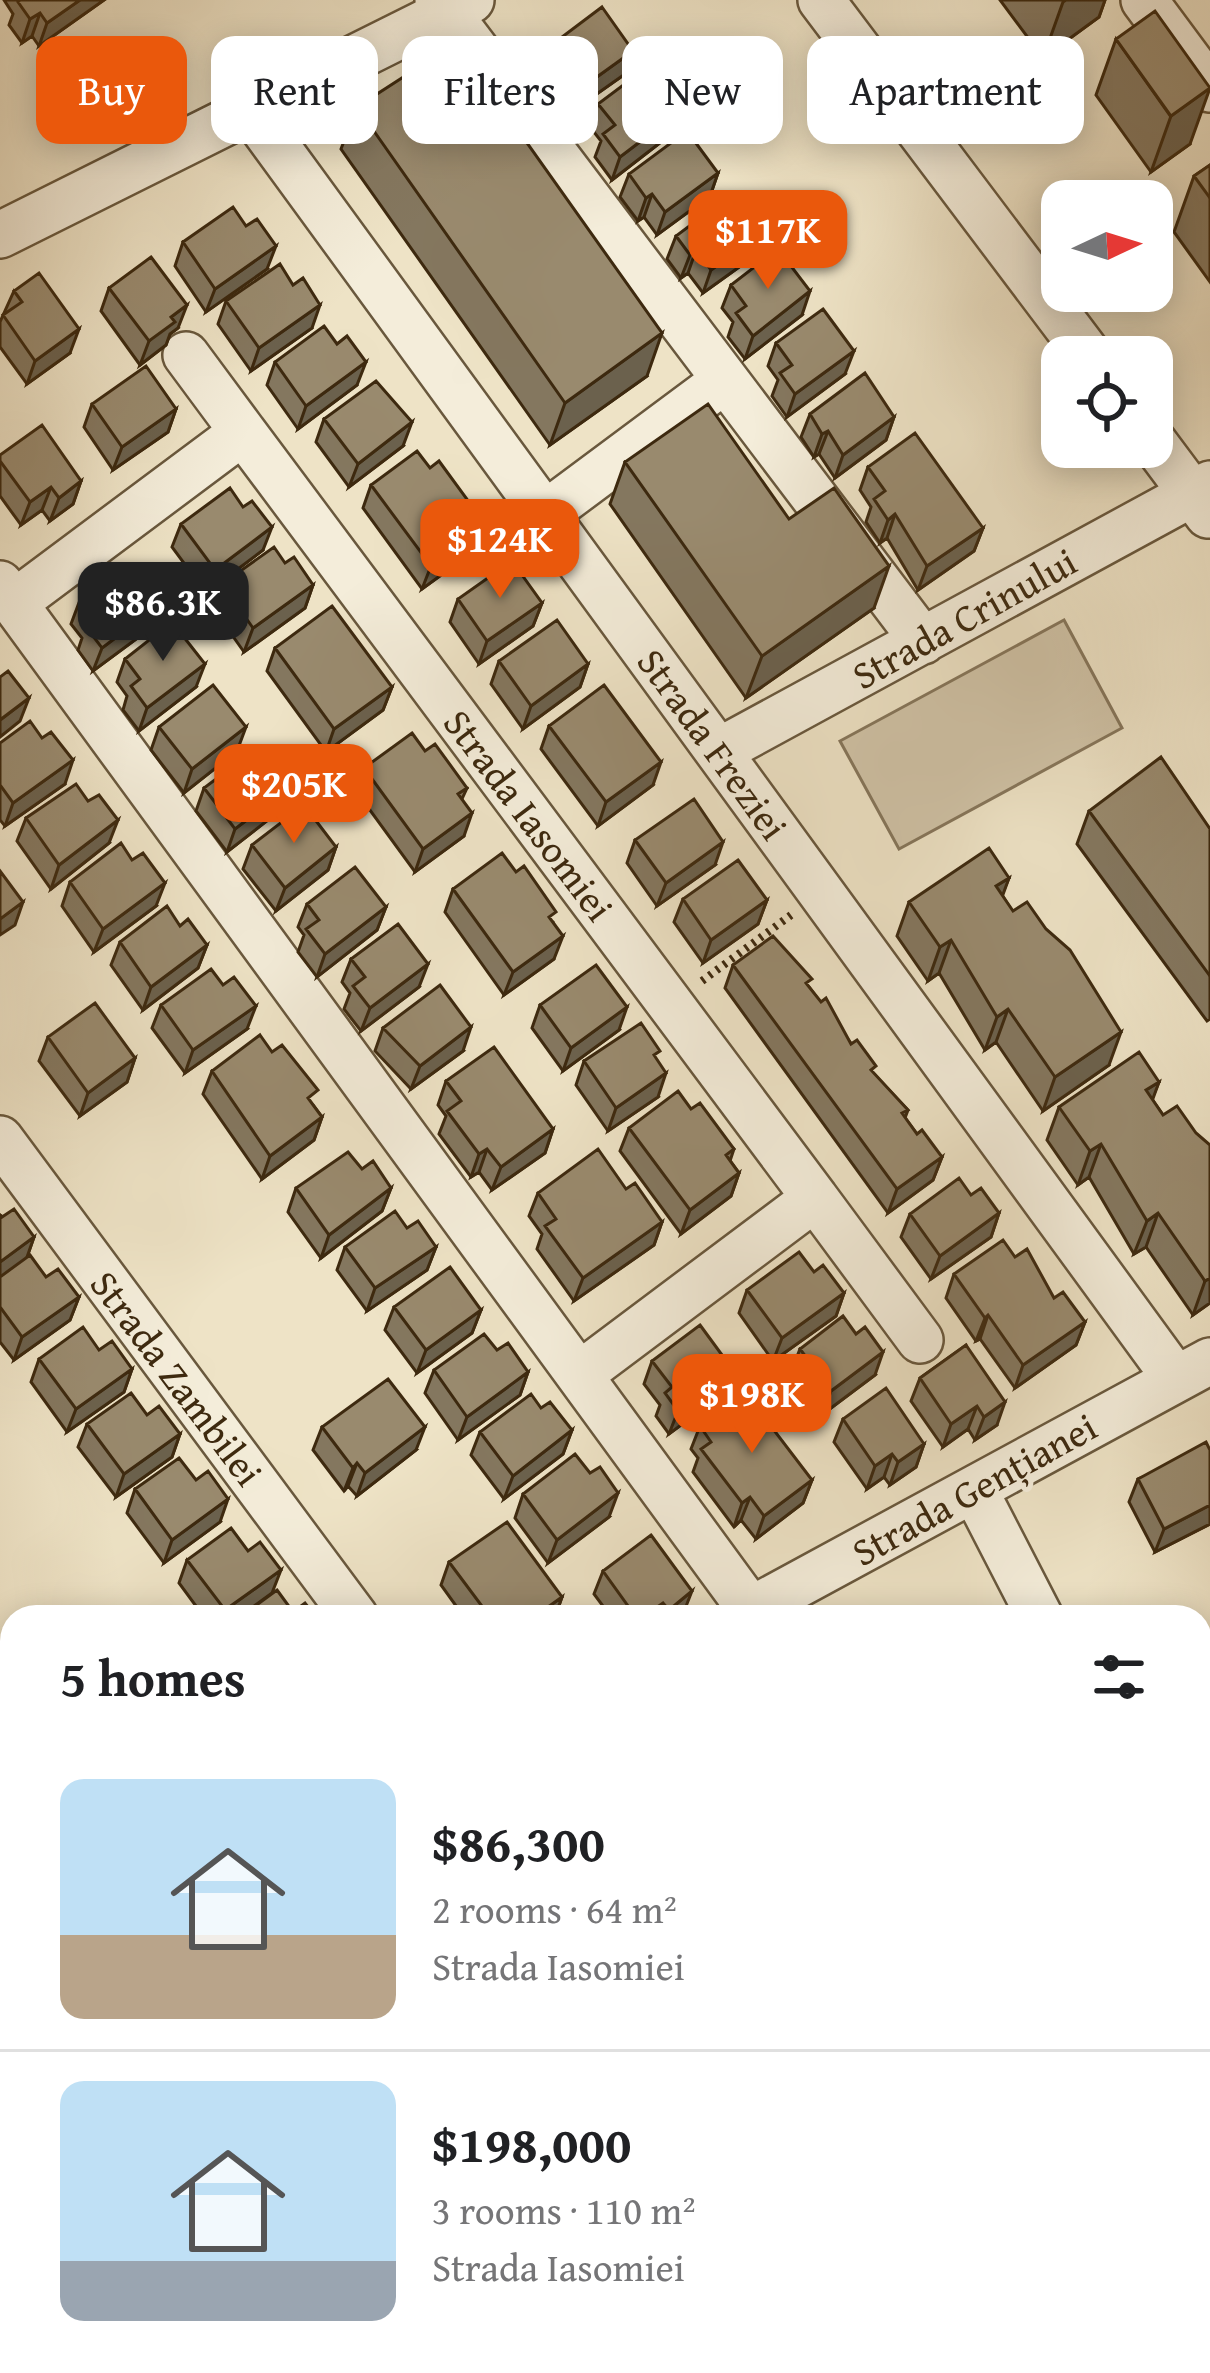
<!DOCTYPE html>
<meta charset="utf-8">
<style>
:root{--surface:#fff;--page:#f6f6f6;--text:#202124;--muted:#757577;--line:#e0e0e0;--accent:#ea580c}
body{margin:0;font-family:"Gentium Book Plus",serif;background:var(--page);color:var(--text);height:100vh;display:flex;flex-direction:column;font-size:45px;white-space:nowrap}
*{box-sizing:border-box;margin:0}
p{font-size:39px;color:var(--muted)}
.icon{flex:none;width:66px;height:66px;fill:none;stroke:currentColor;stroke-width:2;stroke-linecap:round;stroke-linejoin:round}
.map{position:relative;flex:1;overflow:hidden}
.panel{position:absolute;left:0px;top:1605px;width:1212px;height:768px;display:flex;flex-direction:column;background:var(--surface);border-radius:36px 36px 0 0;box-shadow:0 6px 30px #0003}
.panel>*{flex:none}
.hud{position:absolute;left:36px;top:36px;width:1140px;height:108px;display:flex;gap:24px}
.needle{width:78px;rotate:86deg}
.tools{position:absolute;left:1041px;top:180px;display:grid;gap:24px}
.tools a{display:grid;place-items:center;width:132px;height:132px;border-radius:24px;background:var(--surface);box-shadow:0 6px 30px #0003;font-size:60px}
.price{position:absolute;translate:-50% -102px;padding:0 27px;border-radius:24px;background:var(--accent);color:#fff;font-size:39px;line-height:78px;filter:drop-shadow(0 3px 6px #0008)}
.price::after{content:'';position:absolute;left:50%;top:72px;width:36px;height:27px;margin-left:-18px;background:inherit;clip-path:polygon(0 0,100% 0,50% 100%)}
.price.on{background:#222;color:#fff}
ul{padding:0;list-style:none}
li{display:flex;align-items:center;gap:36px;height:300px;padding:0 60px}
li+li{border-top:3px solid var(--line)}
li span{display:grid;place-items:center;flex:none;width:336px;height:240px;border-radius:24px;color:#555}
li>.icon{margin-inline-start:auto}
span .icon{width:144px;height:144px;fill:#fffc;stroke-width:1}
li b{font-size:51px}
h2{display:flex;justify-content:space-between;align-items:center;height:144px;padding:0 60px;font-size:51px}
.chip{padding:0 42px;border-radius:24px;background:var(--surface);box-shadow:0 6px 30px #0003;font-size:42px;line-height:108px}
.chip.on{background:var(--accent);color:#fff}
.map>svg:first-child{display:block}
</style>
<div class="map">
<svg width="1210" height="2373" viewBox="0 0 1210 2373">
<rect width="100%" height="100%" fill="#eee3c6"/>
<filter id="stains"><feTurbulence type="fractalNoise" baseFrequency=".00167" numOctaves="4"/><feColorMatrix values="0 0 0 0 .2 0 0 0 0 .09 0 0 0 0 .02 0 0 0 .5 -.17"/></filter>
<radialGradient id="worn" r=".72"><stop offset=".6" stop-color="#630" stop-opacity="0"/><stop offset="1" stop-color="#630" stop-opacity=".3"/></radialGradient>
<!-- green -->
<path fill="#d0c3a7" stroke="#86765b" stroke-width="3" d="M1064,620L1122,728L899,849L840,741Z"/>
<g fill="none" stroke-linecap="round" stroke-linejoin="round">
<!-- minor casing -->
<g stroke="#69583d" stroke-width="50">
<path id="minor" d="M438,0L923,641
M821,0L1090,357
M1144,0L1210,89
M250,110L1176,1379
M0,235L471,0
M186,355L243,432
M1152,440L1208,515
M545,514L725,380
M0,584L751,1610
M14,603L243,432L815,1198L579,1375
M719,751L1210,484
M0,1139L355,1617
M815,1198L920,1340
M974,1489L1040,1617
M738,1617L1210,1361
M1200,1929L1210,1948
M0,2018L12,2011
M937,2361L943,2373
M1195,2373L1210,2365"/>
</g>
<!-- path -->
<path stroke="#3d290f" stroke-width="8" stroke-dasharray="3 6" stroke-linecap="butt" d="M702,981L791,915"/>
<!-- minor -->
<use href="#minor" stroke="#f4edda" stroke-width="45"/>
</g>
<!-- wall -->
<path fill="#84775f" stroke="#3d290f" stroke-width="3" d="M4,0H104L39,46L32,36L22,43L9,25L13,14Z
M1000,0H1105L1099,17L1043,58Z
M1116,39L1190,144L1151,172L1096,95Z
M554,43L633,51L625,74L567,115L552,93L556,81L545,66Z
M598,104L670,135L612,180L595,157L601,141L590,127Z
M357,107L647,376L550,445L341,149Z
M1210,165V282L1174,232L1194,176Z
M718,173L710,196L657,235L644,217L638,221L620,197L629,174Z
M761,234L753,257L703,293L688,273L681,278L667,259L676,236Z
M183,242L267,269L206,312L175,266Z
M293,285L312,328L251,371L218,324L226,301Z
M731,285L802,315L745,359L728,337L733,322L722,308Z
M109,288L178,328L170,334L166,345L140,365L101,311Z
M14,291L70,353L27,384L0,347V322Z
M776,343L845,374L787,417L772,396L778,380L768,366Z
M337,344L357,385L298,429L267,385L275,362Z
M92,404L176,409L168,432L113,470L84,427Z
M810,414L894,417L886,440L835,478L819,454L814,457L801,437Z
M324,419L403,446L349,487L316,442Z
M0,455L81,481L73,504L50,521L42,510L21,525L0,496Z
M625,462L789,519L874,608L746,698L610,504Z
M868,467L983,528L974,551L918,590L887,538L880,543L866,522L871,507L860,490Z
M430,468L472,506L467,517L470,554L422,589L363,508L371,485Z
M243,507L263,550L206,593L172,547L181,524Z
M285,563L313,585L305,608L244,652L213,608L222,584Z
M458,599L542,603L533,626L479,664L450,622Z
M80,600L151,628L93,671L78,650L82,638L71,624Z
M275,648L392,687L383,710L326,752L267,671Z
M125,659L196,687L139,731L123,710L127,696L117,682Z
M499,661L588,664L580,687L523,729L491,684Z
M549,726L653,785L598,826L541,749Z
M159,727L237,751L184,793L151,750Z
M42,738L65,784L5,826L0,820V743Z
M364,768L467,788L462,799L464,836L415,872L356,791Z
M204,788L282,809L227,852L196,811Z
M1089,811L1200,818L1210,829V1019L1207,1021L1077,844Z
M26,818L109,843L51,889L17,841Z
M635,840L715,865L657,906L627,863Z
M252,845L336,847L328,870L276,911L243,869Z
M1009,878L1002,895L1109,1065L1043,1111L996,1042L985,1050L939,973L928,981L897,936L909,902Z
M70,882L156,906L94,952L62,906Z
M453,889L553,922L554,959L504,995L445,912Z
M683,899L767,900L758,924L703,963L674,922Z
M307,904L386,907L377,930L317,977L298,952L304,935L298,927Z
M180,926L207,945L198,968L143,1010L111,965L120,942Z
M351,959L419,987L361,1031L344,1009L350,993L342,982Z
M733,965L809,987L873,1073L908,1110L905,1118L917,1134L942,1157L933,1180L888,1213L725,988Z
M161,1005L247,1029L185,1073L152,1028Z
M540,1005L619,1030L563,1071L532,1028Z
M383,1028L463,1051L411,1089L375,1051Z
M48,1037L135,1058L127,1082L80,1116L39,1061Z
M584,1061L658,1097L608,1131L576,1085Z
M212,1071L313,1105L322,1117L314,1140L262,1179L203,1094Z
M446,1081L553,1129L545,1153L492,1190L479,1172L471,1177L439,1134L446,1116L438,1105Z
M1159,1082L1152,1099L1163,1115L1210,1303L1193,1315L1146,1247L1134,1254L1089,1177L1078,1185L1047,1140L1059,1107Z
M691,1109L734,1149L730,1161L739,1173L731,1196L681,1234L620,1151L629,1128Z
M296,1188H391L382,1211L321,1258L288,1212Z
M626,1189L662,1222L654,1245L574,1301L537,1249L542,1234L529,1216L538,1193Z
M971,1195L999,1213L991,1237L931,1279L901,1237L910,1214Z
M0,1215L34,1237L27,1257L46,1277L79,1297L70,1320L14,1360L0,1342Z
M407,1228L436,1247L427,1270L367,1311L337,1270L345,1247Z
M1015,1257L1054,1298L1085,1322L1076,1345L1015,1388L980,1339L976,1341L946,1298L954,1274Z
M814,1272L844,1293L836,1316L773,1361L739,1313L747,1290Z
M394,1307L481,1310L472,1333L417,1373L385,1330Z
M966,1345L997,1425L975,1440L968,1429L943,1447L911,1401L920,1378Z
M800,1349L875,1375L823,1414L791,1372Z
M497,1350L528,1372L520,1395L458,1440L425,1393L434,1370Z
M39,1359L132,1369L124,1392L67,1432L31,1382Z
M652,1361L733,1370L724,1393L669,1434L656,1416L660,1405L644,1384Z
M541,1408L572,1430L563,1454L504,1499L471,1455L480,1432Z
M147,1415L180,1434L172,1457L116,1497L78,1447L87,1424Z
M843,1419L924,1444L916,1467L890,1485L884,1477L867,1489L834,1442Z
M700,1426L812,1480L803,1503L756,1539L741,1520L734,1527L693,1472L698,1458L691,1449Z
M322,1427L416,1450L357,1496L348,1486L344,1491L313,1450Z
M1210,1450V1524L1155,1552L1129,1502L1138,1479Z
M135,1489L220,1522L164,1563L127,1513Z
M523,1494L609,1517L548,1563L515,1518Z
M187,1560L239,1617H204L179,1583Z
M449,1562L562,1597L555,1617H464L441,1585Z
M603,1571L683,1614L680,1617H611L594,1594Z
M1210,2174V2239L1200,2220V2195L1207,2176Z
M807,2361H888L894,2373H804Z
M999,2361L1120,2373H994Z"/>
<!-- shaded-wall -->
<path fill="#6b614d" stroke="#3d290f" stroke-width="3" d="M80,0H104L39,46L47,23Z
M1066,0H1105L1099,17L1043,58L1063,2Z
M40,13L32,36L22,43L30,19Z
M633,51L625,74L567,115L576,92Z
M1210,88L1190,144L1151,172L1171,116Z
M679,112L670,135L612,180L620,157Z
M718,173L710,196L657,235L665,212Z
M652,194L644,217L638,221L646,198Z
M761,234L753,257L703,293L711,270Z
M276,246L267,269L206,312L215,289Z
M696,250L688,273L681,278L690,255Z
M810,291L802,315L745,359L753,336Z
M187,305L178,328L170,334L166,345L140,365L149,341L171,317Z
M320,305L312,328L251,371L259,348Z
M79,329L70,353L27,384L35,361Z
M662,333L647,376L550,445L565,403Z
M854,351L845,374L787,417L795,394Z
M366,362L357,385L298,429L306,406Z
M176,409L168,432L113,470L122,447Z
M894,417L886,440L835,478L843,455Z
M412,422L403,446L349,487L358,464Z
M828,431L819,454L814,457L822,434Z
M81,481L73,504L50,521L59,498Z
M51,487L42,510L21,525L30,502Z
M895,514L887,538L880,543L888,520Z
M272,527L263,550L206,593L215,570Z
M983,528L974,551L918,590L927,566Z
M478,531L470,554L422,589L431,566Z
M889,566L874,608L746,698L762,656Z
M313,585L305,608L244,652L253,628Z
M542,603L533,626L479,664L487,641Z
M159,605L151,628L93,671L102,648Z
M205,664L196,687L139,731L147,708Z
M588,664L580,687L523,729L531,706Z
M392,687L383,710L326,752L334,729Z
M29,698L20,721L0,737V720Z
M246,727L237,751L184,793L192,769Z
M73,760L65,784L5,826L13,803Z
M661,762L653,785L598,826L606,802Z
M291,786L282,809L227,852L235,829Z
M472,813L464,836L415,872L423,849Z
M118,820L109,843L51,889L59,865Z
M723,842L715,865L657,906L666,883Z
M336,847L328,870L276,911L285,888Z
M1009,878L997,911L996,886Z
M165,883L156,906L94,952L103,929Z
M767,900L758,924L703,963L711,940Z
M23,902L15,925L0,935V919Z
M386,907L377,930L317,977L325,954Z
M563,936L554,959L504,995L513,972Z
M951,940L939,973L928,981L940,947Z
M207,945L198,968L143,1010L151,987Z
M428,964L419,987L361,1031L370,1008Z
M256,1006L247,1029L185,1073L193,1050Z
M627,1007L619,1030L563,1071L571,1048Z
M1008,1009L996,1042L985,1050L997,1017Z
M471,1027L463,1051L411,1089L420,1066Z
M1121,1032L1109,1065L1043,1111L1055,1077Z
M135,1058L127,1082L80,1116L88,1093Z
M666,1073L658,1097L608,1131L616,1108Z
M1159,1082L1147,1115L1146,1090Z
M322,1117L314,1140L262,1179L270,1156Z
M553,1129L545,1153L492,1190L501,1167Z
M1101,1144L1089,1177L1078,1185L1090,1151Z
M487,1149L479,1172L471,1177L479,1154Z
M942,1157L933,1180L888,1213L897,1189Z
M739,1173L731,1196L681,1234L690,1210Z
M391,1188L382,1211L321,1258L329,1235Z
M999,1213L991,1237L931,1279L940,1256Z
M1158,1213L1146,1247L1134,1254L1147,1221Z
M662,1222L654,1245L574,1301L583,1278Z
M34,1237L26,1260L0,1279V1262Z
M436,1247L427,1270L367,1311L375,1288Z
M1210,1278V1303L1193,1315L1205,1281Z
M844,1293L836,1316L773,1361L782,1338Z
M79,1297L70,1320L14,1360L22,1337Z
M481,1310L472,1333L417,1373L426,1350Z
M988,1315L980,1339L976,1341L985,1318Z
M1085,1322L1076,1345L1015,1388L1023,1365Z
M883,1352L875,1375L823,1414L831,1391Z
M132,1369L124,1392L67,1432L76,1409Z
M733,1370L724,1393L669,1434L678,1411Z
M528,1372L520,1395L458,1440L467,1417Z
M1005,1402L997,1425L975,1440L984,1417Z
M977,1406L968,1429L943,1447L951,1424Z
M425,1427L416,1450L357,1496L365,1473Z
M572,1430L563,1454L504,1499L513,1476Z
M180,1434L172,1457L116,1497L124,1474Z
M924,1444L916,1467L890,1485L898,1462Z
M892,1454L884,1477L867,1489L875,1466Z
M357,1463L348,1486L344,1491L353,1468Z
M812,1480L803,1503L756,1539L764,1516Z
M618,1493L609,1517L548,1563L557,1540Z
M750,1497L741,1520L734,1527L742,1503Z
M228,1499L220,1522L164,1563L172,1540Z
M1210,1505V1524L1155,1552L1164,1529Z
M281,1570L272,1593L239,1617H222L225,1610Z
M692,1591L683,1614L680,1617H666L669,1610Z
M562,1597L555,1617H534Z
M663,1603L658,1617H643Z"/>
<!-- building -->
<path fill="#998a6e" stroke="#3d290f" stroke-width="3" d="M20,0H80L47,23L40,13L30,19L18,2Z
M602,7L633,51L576,92L560,70L568,64L554,43Z
M1155,11L1210,88L1171,116L1116,39Z
M456,43L662,333L565,403L357,107Z
M646,68L679,112L620,157L603,134L615,125L598,104Z
M687,131L718,173L665,212L652,194L646,198L629,174Z
M1210,165V198L1194,176Z
M732,194L761,234L711,270L696,250L690,255L676,236Z
M233,207L246,226L257,219L276,246L215,289L183,242Z
M778,249L810,291L753,336L736,313L746,306L731,285Z
M151,257L187,305L171,317L175,322L149,341L109,288Z
M280,264L293,285L303,278L320,305L259,348L226,301Z
M39,273L79,329L35,361L3,315L22,302L14,291Z
M823,309L854,351L795,394L780,373L792,365L776,343Z
M324,326L337,344L347,336L366,362L306,406L275,362Z
M146,366L176,409L122,447L92,404Z
M865,373L894,417L843,455L828,431L822,434L810,414Z
M376,381L412,422L358,464L324,419Z
M708,404L789,519L834,488L889,566L762,656L625,462Z
M42,425L81,481L59,498L51,487L30,502L0,461V455Z
M915,433L983,528L927,566L895,514L888,520L874,499L885,491L868,467Z
M417,451L430,468L439,461L472,506L463,512L478,531L431,566L371,485Z
M230,488L243,507L252,501L272,527L215,570L181,524Z
M274,547L285,563L294,557L313,585L253,628L222,584Z
M512,561L542,603L487,641L458,599Z
M129,564L159,605L102,648L86,627L94,620L80,600Z
M332,606L392,687L334,729L275,648Z
M557,620L588,664L531,706L499,661Z
M172,622L205,664L147,708L131,686L140,679L125,659Z
M8,671L29,698L0,720V677Z
M213,685L246,727L192,769L159,727Z
M604,685L661,762L606,802L549,726Z
M30,721L42,738L51,732L73,760L13,803L0,785V743Z
M412,733L425,751L435,744L467,788L458,794L472,813L423,849L364,768Z
M260,746L291,786L235,829L204,788Z
M1161,757L1210,829V976L1089,811Z
M76,784L88,801L99,795L118,820L59,865L26,818Z
M694,799L723,842L666,883L635,840Z
M304,805L336,847L285,888L252,845Z
M121,843L132,860L143,853L165,883L103,929L70,882Z
M989,848L1009,878L996,886L1013,911L1027,902L1046,929L1070,950L1121,1032L1055,1077L1008,1009L997,1017L951,940L940,947L909,902Z
M502,853L516,872L524,866L556,912L549,917L563,936L513,972L453,889Z
M738,860L767,900L711,940L683,899Z
M355,867L386,907L325,954L306,929L319,920L307,904Z
M0,871L23,902L0,919Z
M167,906L180,926L188,919L207,945L151,987L120,942Z
M398,924L428,964L370,1008L353,986L365,977L351,959Z
M773,936L812,979L806,983L821,1002L826,998L851,1044L857,1040L876,1066L871,1070L908,1110L902,1113L917,1134L922,1130L942,1157L897,1189L733,965Z
M596,965L627,1007L571,1048L540,1005Z
M211,969L223,985L234,977L256,1006L193,1050L161,1005Z
M440,985L471,1027L420,1066L383,1028Z
M95,1003L135,1058L88,1093L48,1037Z
M641,1023L660,1051L654,1055L666,1073L616,1108L584,1061Z
M260,1035L272,1052L282,1045L318,1090L308,1098L322,1117L270,1156L212,1071Z
M494,1047L553,1129L501,1167L487,1149L479,1154L447,1111L461,1101L446,1081Z
M1139,1052L1159,1082L1146,1090L1163,1115L1177,1106L1196,1133L1210,1145V1278L1205,1281L1158,1213L1147,1221L1101,1144L1090,1151L1059,1107Z
M678,1091L691,1109L700,1103L734,1149L726,1155L739,1173L690,1210L629,1128Z
M598,1149L626,1189L635,1183L662,1222L583,1278L545,1226L556,1219L538,1193Z
M348,1152L362,1169L373,1161L391,1188L329,1235L296,1188Z
M959,1178L971,1195L981,1188L999,1213L940,1256L910,1214Z
M14,1209L34,1237L0,1262V1215L2,1217Z
M395,1211L407,1228L418,1221L436,1247L375,1288L345,1247Z
M1003,1240L1015,1257L1027,1249L1054,1298L1063,1292L1085,1322L1023,1365L988,1315L985,1318L954,1274Z
M799,1252L814,1272L823,1265L844,1293L782,1338L747,1290Z
M30,1255L46,1277L58,1269L79,1297L22,1337L0,1307V1277Z
M450,1267L481,1310L426,1350L394,1307Z
M843,1316L856,1334L865,1327L883,1352L831,1391L800,1349Z
M700,1325L733,1370L678,1411L665,1393L672,1387L652,1361Z
M83,1327L99,1350L112,1341L132,1369L76,1409L39,1359Z
M484,1334L497,1350L508,1343L528,1372L467,1417L434,1370Z
M966,1345L1005,1402L984,1417L977,1406L951,1424L920,1378Z
M388,1379L425,1427L365,1473L357,1463L353,1468L322,1427Z
M886,1388L924,1444L898,1462L892,1454L875,1466L843,1419Z
M744,1391L812,1480L764,1516L750,1497L742,1503L701,1449L711,1442L700,1426Z
M131,1393L147,1415L159,1406L180,1434L124,1474L87,1424Z
M531,1394L541,1408L550,1402L572,1430L513,1476L480,1432Z
M1206,1442L1210,1450V1505L1164,1529L1138,1479Z
M575,1454L590,1473L600,1467L618,1493L557,1540L523,1494Z
M179,1458L196,1480L208,1471L228,1499L172,1540L135,1489Z
M507,1522L562,1597L534,1617H490L449,1562Z
M231,1528L248,1551L260,1542L281,1570L225,1610L187,1560Z
M651,1535L692,1591L669,1610L663,1603L643,1617H636L603,1571Z
M277,1590L293,1612L305,1603L316,1617H240Z
M818,2361H888L894,2373H824Z
M999,2361H1117L1121,2369L1114,2373H1005Z"/>
<g text-anchor="middle" stroke-width="10" stroke-linejoin="round" paint-order="stroke">
<!-- street labels -->
<g font-size="39" fill="#3d290f" stroke="#f4edda">
<text transform="translate(964 618) rotate(-29)" y="14">Strada Crinului</text>
<text transform="translate(713 744) rotate(54)" y="14">Strada Freziei</text>
<text transform="translate(529 815) rotate(53)" y="14">Strada Iasomiei</text>
<text transform="translate(177 1378) rotate(53)" y="14">Strada Zambilei</text>
<text transform="translate(974 1489) rotate(-29)" y="14">Strada Gențianei</text>
</g>
</g>
<rect width="100%" height="100%" filter="url(#stains)"/>
<rect width="100%" height="100%" fill="url(#worn)"/>
</svg>
<div class="tools">
<a><svg class="needle" viewBox="-14 -14 28 28"><path d="M0-13l5 13h-10z" fill="#e53935"/><path d="M0 13l5-13h-10z" fill="#757577"/></svg></a>
<a><svg class="icon" aria-label="locate" viewBox="0 0 24 24"><circle cx="12" cy="12" r="6"/><path d="M12 2v4M12 18v4M2 12h4M18 12h4"/></svg></a>
</div>
<b class="price" style="left:768px;top:292px">$117K</b>
<b class="price" style="left:500px;top:601px">$124K</b>
<b class="price on" style="left:163px;top:664px">$86.3K</b>
<b class="price" style="left:294px;top:846px">$205K</b>
<b class="price" style="left:752px;top:1456px">$198K</b>
<div class="hud">
<a class="chip on">Buy</a>
<a class="chip">Rent</a>
<a class="chip">Filters</a>
<a class="chip">New</a>
<a class="chip">Apartment</a>
</div>
<section class="panel">
<h2>5 homes<svg class="icon" aria-label="filters" viewBox="0 0 24 24"><path d="M4 7h16M4 17h16"/><circle cx="9" cy="7" r="2"/><circle cx="15" cy="17" r="2"/></svg></h2>
<ul>
<li><span style="background:linear-gradient(#bfe0f5 65%,#b9a48a 0)"><svg class="icon" aria-label="home" viewBox="0 0 24 24"><path d="M3 11l9-7 9 7M6 9v11h12V9"/></svg></span><div><b>$86,300</b><p>2 rooms · 64 m²</p><p>Strada Iasomiei</p></div></li>
<li><span style="background:linear-gradient(#bfe0f5 75%,#9aa5b1 0)"><svg class="icon" aria-label="home" viewBox="0 0 24 24"><path d="M3 11l9-7 9 7M6 9v11h12V9"/></svg></span><div><b>$198,000</b><p>3 rooms · 110 m²</p><p>Strada Iasomiei</p></div></li>
</ul>
</section>
</div>
